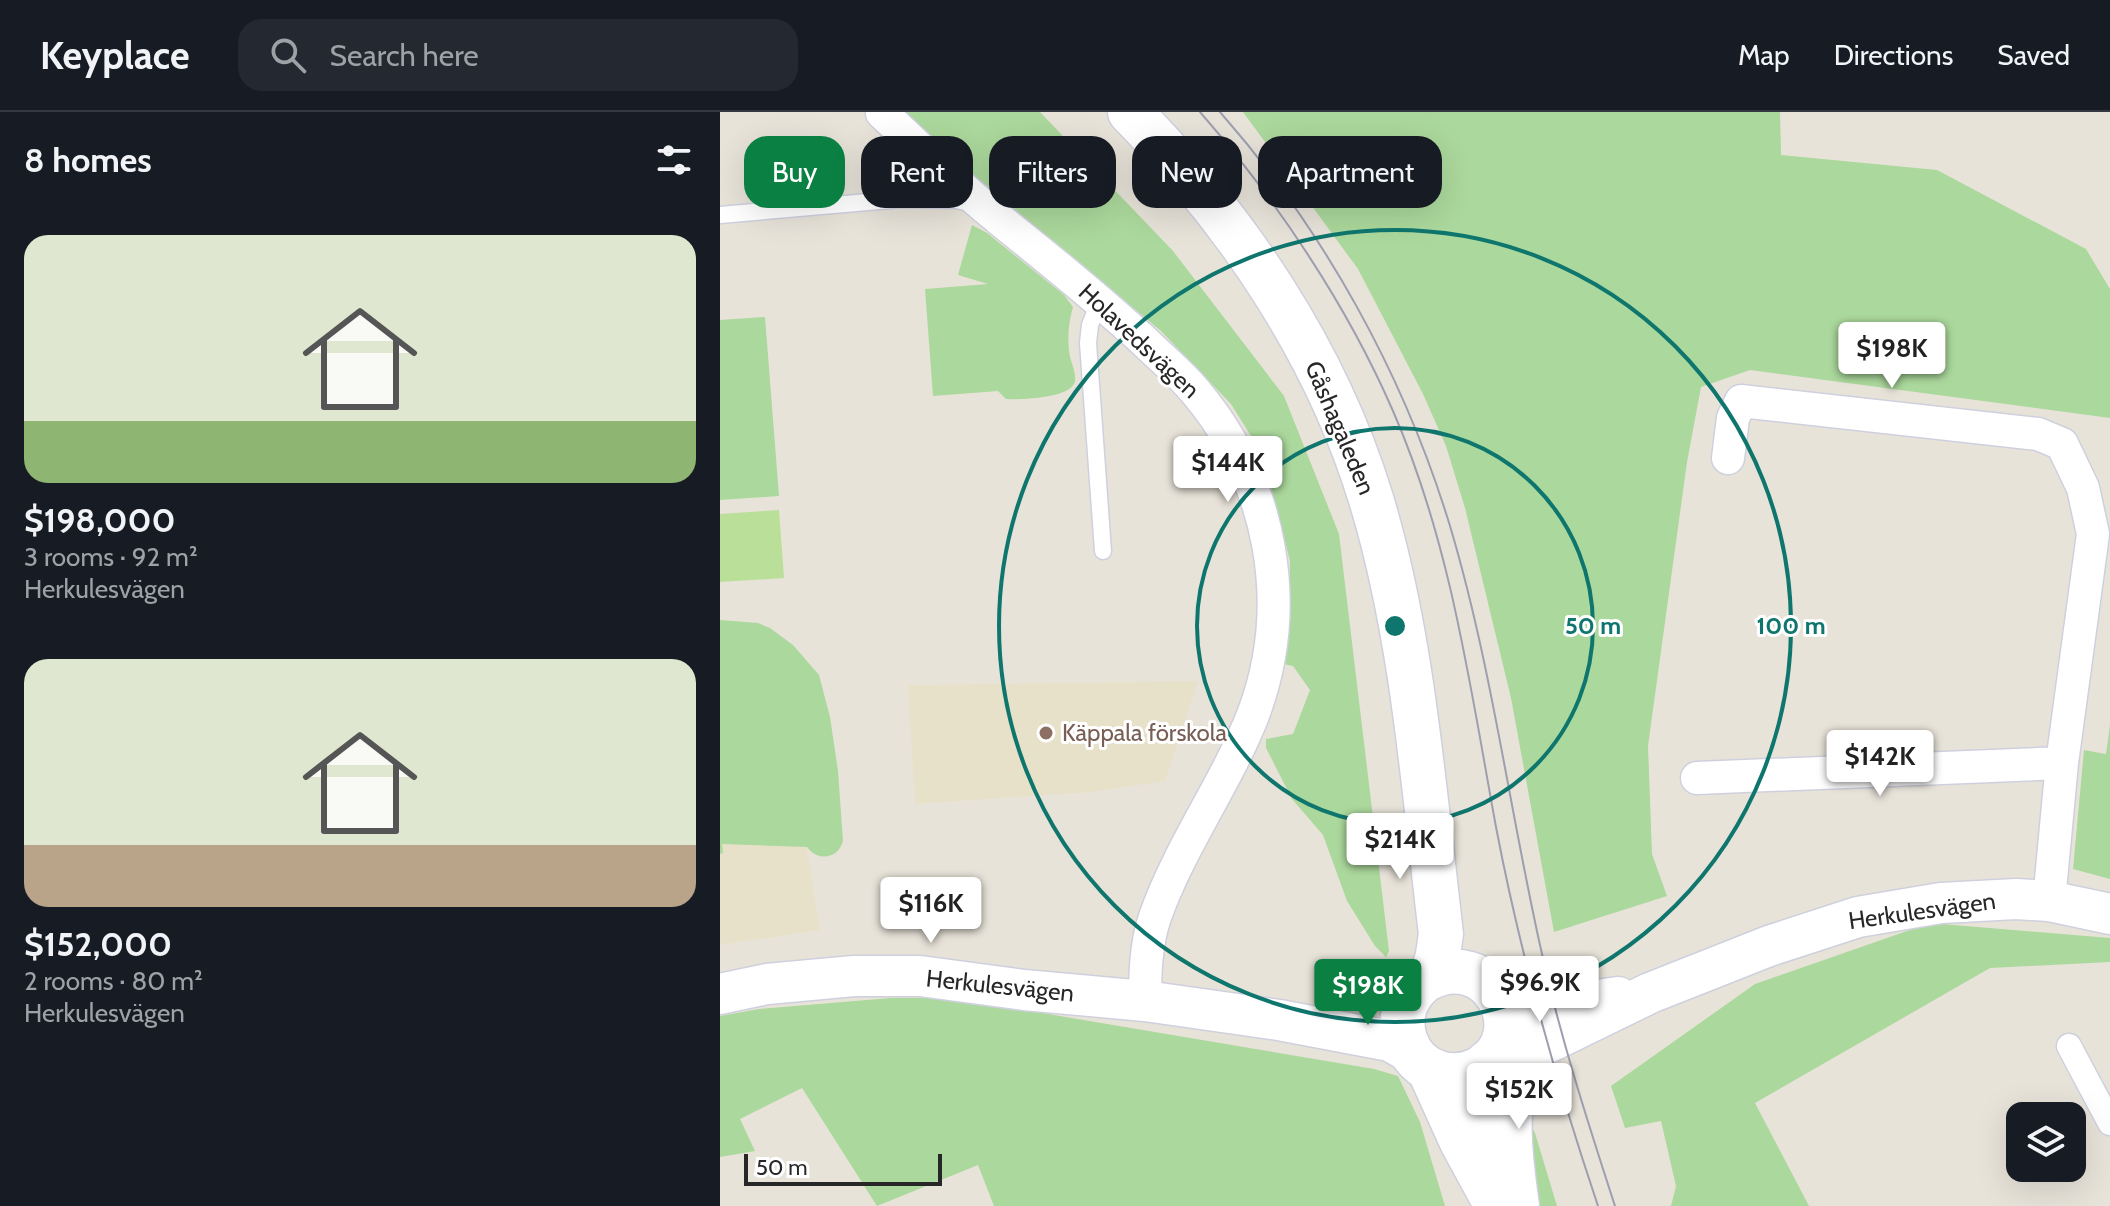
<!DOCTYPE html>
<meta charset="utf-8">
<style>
:root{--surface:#171b24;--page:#242831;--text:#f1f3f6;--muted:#9ea1a6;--line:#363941;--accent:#0b8043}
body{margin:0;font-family:Cabin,sans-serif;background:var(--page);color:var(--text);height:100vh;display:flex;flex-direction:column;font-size:30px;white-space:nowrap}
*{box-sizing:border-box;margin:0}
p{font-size:26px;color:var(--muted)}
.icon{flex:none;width:44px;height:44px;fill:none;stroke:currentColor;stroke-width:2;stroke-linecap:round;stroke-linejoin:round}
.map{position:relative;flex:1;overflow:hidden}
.panel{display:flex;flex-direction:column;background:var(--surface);width:720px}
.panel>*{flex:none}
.guide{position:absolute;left:24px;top:24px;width:760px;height:72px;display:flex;gap:16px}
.fabs{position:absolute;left:1286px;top:990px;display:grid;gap:16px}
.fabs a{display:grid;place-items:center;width:80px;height:80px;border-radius:16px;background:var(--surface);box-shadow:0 8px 32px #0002;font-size:40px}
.scale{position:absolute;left:24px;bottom:20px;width:198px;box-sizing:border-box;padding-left:8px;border:4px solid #272727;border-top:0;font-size:22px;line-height:28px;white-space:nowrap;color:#272727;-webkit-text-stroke:6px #fff;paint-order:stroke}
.price{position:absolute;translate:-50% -68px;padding:0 18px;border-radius:8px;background:#fff;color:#222;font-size:26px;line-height:52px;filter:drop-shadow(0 2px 4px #0008)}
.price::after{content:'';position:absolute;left:50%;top:48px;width:24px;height:18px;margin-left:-12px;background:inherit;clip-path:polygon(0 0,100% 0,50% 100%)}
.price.active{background:var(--accent);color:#fff}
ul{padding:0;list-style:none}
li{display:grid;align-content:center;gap:16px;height:424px;padding:0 24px}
li span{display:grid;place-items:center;height:248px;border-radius:24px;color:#555}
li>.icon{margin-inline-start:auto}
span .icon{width:144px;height:144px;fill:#fffc;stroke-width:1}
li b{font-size:34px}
h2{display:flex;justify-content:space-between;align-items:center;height:96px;padding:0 24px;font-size:34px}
.pill{padding:0 28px;border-radius:24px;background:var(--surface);box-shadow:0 8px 32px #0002;font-size:28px;line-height:72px}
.pill.active{background:var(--accent);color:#fff}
header{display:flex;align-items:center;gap:48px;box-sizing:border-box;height:112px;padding:0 40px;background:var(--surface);border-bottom:2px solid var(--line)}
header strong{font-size:38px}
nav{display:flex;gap:44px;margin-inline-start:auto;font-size:28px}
.search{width:560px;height:72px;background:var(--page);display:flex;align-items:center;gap:20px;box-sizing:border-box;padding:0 28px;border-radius:24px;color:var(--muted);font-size:30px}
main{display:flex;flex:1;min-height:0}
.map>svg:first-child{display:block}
</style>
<header>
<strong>Keyplace</strong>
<div class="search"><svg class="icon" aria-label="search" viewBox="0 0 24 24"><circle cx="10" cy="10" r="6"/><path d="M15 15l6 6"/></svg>Search here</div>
<nav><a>Map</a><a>Directions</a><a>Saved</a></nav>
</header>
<main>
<section class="panel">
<h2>8 homes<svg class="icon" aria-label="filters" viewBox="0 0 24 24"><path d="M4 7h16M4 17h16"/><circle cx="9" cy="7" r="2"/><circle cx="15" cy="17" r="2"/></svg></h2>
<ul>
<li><span style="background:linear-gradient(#dfe7d0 75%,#8fb573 0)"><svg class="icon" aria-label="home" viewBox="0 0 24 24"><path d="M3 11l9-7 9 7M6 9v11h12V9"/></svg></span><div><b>$198,000</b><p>3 rooms · 92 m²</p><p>Herkulesvägen</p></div></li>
<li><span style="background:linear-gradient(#dfe7d0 75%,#b9a48a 0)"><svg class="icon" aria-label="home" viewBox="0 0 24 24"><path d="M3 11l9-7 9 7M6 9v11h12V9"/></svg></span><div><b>$152,000</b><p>2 rooms · 80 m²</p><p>Herkulesvägen</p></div></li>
</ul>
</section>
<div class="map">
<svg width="1390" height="1094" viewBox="0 0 1390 1094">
<rect width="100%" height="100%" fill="#e8e3d9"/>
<!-- education -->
<path fill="#e8e1ca" d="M478,569L445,669L371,680L195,692L188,573Z
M80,693L100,818L0,833V711Z"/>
<!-- green -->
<path fill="#abd89c" d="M183,0H320L453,139L564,284L619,422L669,839L666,845L655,834L627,789L603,723L572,687L546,636V627L573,622L590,578L573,554L564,552L569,508L570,449L543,343L511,292L441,219L225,39Z
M523,0H1060L1061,43L1217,58L1366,137L1390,177V306L1030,258L981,275L967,350L928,634L932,742L947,784L834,820L791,586L745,396L726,334L703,282L638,157Z
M252,113L267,121L344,183L353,195C348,213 347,227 350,245C352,252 356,262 355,269C353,286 300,288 286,287L278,279L213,284L205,177L268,172L238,163Z
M45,205L59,384L0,388V208Z
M0,508L38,511L50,516L73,533L99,563L110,605L118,659L123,729C118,747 98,750 87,735L2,732L3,741L0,742Z
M1390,613V767L1353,757L1364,638L1386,642Z
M1210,811L1390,826V850L1270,856L1035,991L1089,1094H951L956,1074L941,1009L905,1016L891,974L1035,872Z
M171,886H233L654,957L678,964L700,1010L725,1094H274L258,1053L157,1094L82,976L20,1007L35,1039L0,1045V904L39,897Z
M806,1004L815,1021L837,1094H812Z"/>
<!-- pitch -->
<path fill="#badf99" d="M59,398L64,466L0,470V402Z"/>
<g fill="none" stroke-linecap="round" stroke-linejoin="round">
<!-- service casing -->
<g stroke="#cfd0de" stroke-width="19">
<path id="service" d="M0,103L182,87L236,88L250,91
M380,188L370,213L368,231L383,439"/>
</g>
<!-- pedestrian casing -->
<g stroke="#cfd0de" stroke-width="27">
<path id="pedestrian" d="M1349,934L1390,1011"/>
</g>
<!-- minor casing -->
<g stroke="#cfd0de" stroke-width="35">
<path id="minor" d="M162,1C199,35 235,71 274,103C325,144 375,184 423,228C440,245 459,260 475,279C551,369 575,492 533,603C506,672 460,734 435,805C426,831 425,861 425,889
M1008,346L1013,306L1021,289L1318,322L1342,332L1363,376L1373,422L1342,651L1329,789
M977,666L1342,651"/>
</g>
<!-- tertiary casing -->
<g stroke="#cfd0de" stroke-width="43">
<path id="tertiary" d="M775,878L795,896L803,899L898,885
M0,882L47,872L134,864H200L304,878L425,889L559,908L670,929L691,941
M799,1094C792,1045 783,984 809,940L930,881L1049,834L1138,805L1221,791L1296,787L1329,789L1390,802"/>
</g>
<!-- secondary casing -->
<g stroke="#cfd0de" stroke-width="47">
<path id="secondary" d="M410,0C517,108 606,240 651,387C693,524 704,680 721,822C719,832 719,844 715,853C711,865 699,871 692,881C672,909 685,951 719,961C733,965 748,963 761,956C819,920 768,832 705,868
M767,951L760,976L769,1059
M709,957L742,1030L777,1094"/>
</g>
<!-- service -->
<use href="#service" stroke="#fff" stroke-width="16"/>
<!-- pedestrian -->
<use href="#pedestrian" stroke="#fff" stroke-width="24"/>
<!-- minor -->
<use href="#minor" stroke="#fff" stroke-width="32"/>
<!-- tertiary -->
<use href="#tertiary" stroke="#fff" stroke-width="40"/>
<!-- secondary -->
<use href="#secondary" stroke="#fff" stroke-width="44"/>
<!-- tram -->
<path stroke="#9d9eaf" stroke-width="2" d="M480,0C556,87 627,193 673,299C731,432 750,574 776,715C800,841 837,972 878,1094
M500,0C604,118 684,263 730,414C771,551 789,694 820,833C839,921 867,1008 895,1094"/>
</g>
<!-- distance rings -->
<g fill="none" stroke="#0f766e" stroke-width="4">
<circle cx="675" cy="514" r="198"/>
<circle cx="675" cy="514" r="396"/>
</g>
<!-- markers -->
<circle fill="#8d6e63" stroke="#fff" stroke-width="3" cx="326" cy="621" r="8"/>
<g text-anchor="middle" stroke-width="6" stroke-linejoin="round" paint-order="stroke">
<!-- street labels -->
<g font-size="24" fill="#272727" stroke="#fff">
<text transform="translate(419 229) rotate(43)" y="8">Holavedsvägen</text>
<text transform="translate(620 316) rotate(67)" y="8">Gåshagaleden</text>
<text transform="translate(1202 799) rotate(-8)" y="8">Herkulesvägen</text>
<text transform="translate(280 874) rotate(6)" y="8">Herkulesvägen</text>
</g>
<!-- education labels -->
<g font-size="24" fill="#785e54" stroke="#fff" text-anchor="start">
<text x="342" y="629">Käppala förskola</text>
</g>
</g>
<circle cx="675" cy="514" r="12" fill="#0f766e" stroke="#fff" stroke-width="4"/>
<g font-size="24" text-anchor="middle" font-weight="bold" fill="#0f766e" stroke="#fff" stroke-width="6" stroke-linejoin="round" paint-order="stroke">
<text x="873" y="522">50 m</text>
<text x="1071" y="522">100 m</text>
</g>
</svg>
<div class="fabs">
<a><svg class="icon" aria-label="layers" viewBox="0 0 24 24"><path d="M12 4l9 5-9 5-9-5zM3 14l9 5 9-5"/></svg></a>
</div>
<div class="scale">50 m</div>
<b class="price" style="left:1172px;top:278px">$198K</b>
<b class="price" style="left:508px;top:392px">$144K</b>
<b class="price" style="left:1160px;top:686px">$142K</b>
<b class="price" style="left:680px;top:769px">$214K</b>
<b class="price" style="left:211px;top:833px">$116K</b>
<b class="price" style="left:820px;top:912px">$96.9K</b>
<b class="price active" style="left:648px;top:915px">$198K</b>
<b class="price" style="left:799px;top:1019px">$152K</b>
<div class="guide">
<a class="pill active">Buy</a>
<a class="pill">Rent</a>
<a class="pill">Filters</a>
<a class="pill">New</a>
<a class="pill">Apartment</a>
</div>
</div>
</main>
